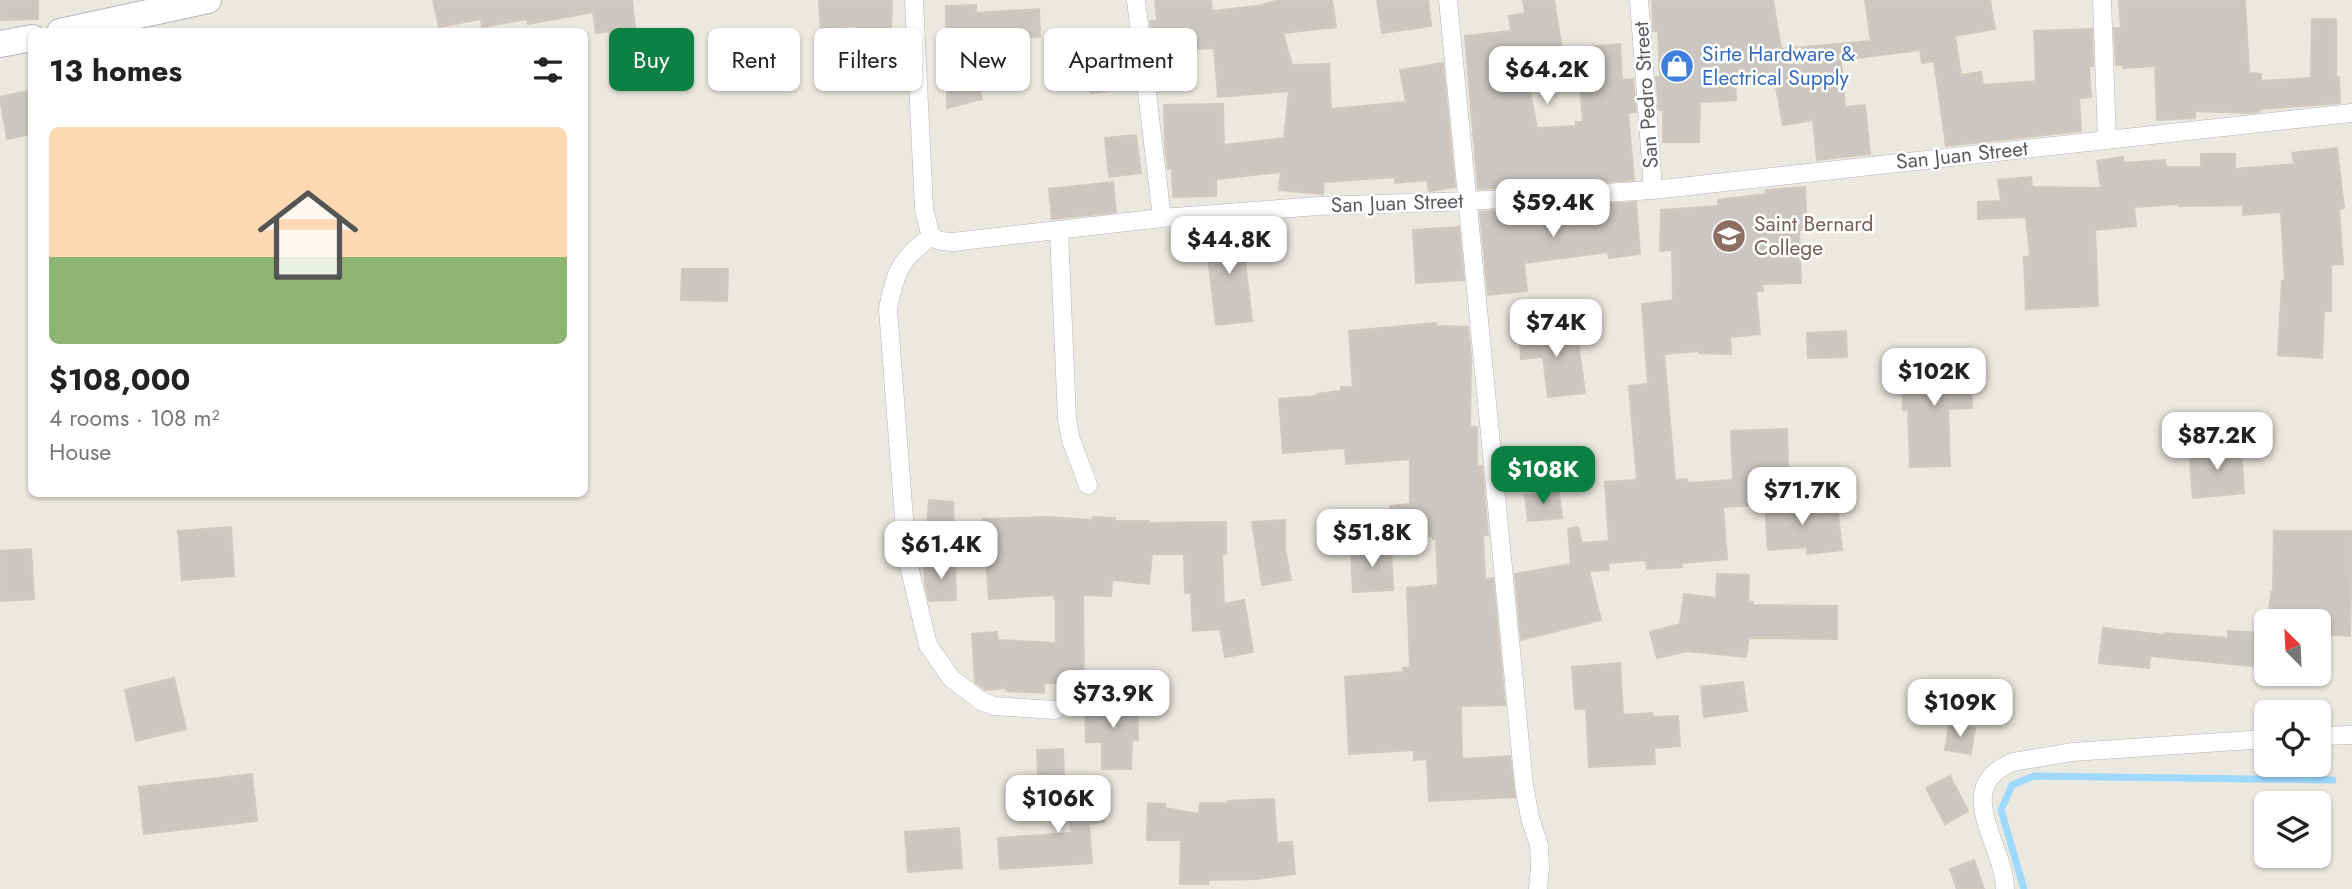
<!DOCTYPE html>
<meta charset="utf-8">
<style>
:root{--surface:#fff;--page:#f2f2f2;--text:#222;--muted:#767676;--accent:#0b8043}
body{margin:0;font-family:Jost,sans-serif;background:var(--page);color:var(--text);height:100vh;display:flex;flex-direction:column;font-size:26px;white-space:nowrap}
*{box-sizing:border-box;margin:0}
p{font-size:23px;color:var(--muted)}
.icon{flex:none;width:38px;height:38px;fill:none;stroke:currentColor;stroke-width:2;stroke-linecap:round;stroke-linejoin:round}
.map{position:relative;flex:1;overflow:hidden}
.side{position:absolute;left:28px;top:28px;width:560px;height:469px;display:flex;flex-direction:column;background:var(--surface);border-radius:10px;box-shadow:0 2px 5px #0004}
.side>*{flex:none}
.guide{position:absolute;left:609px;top:28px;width:665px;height:63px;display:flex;gap:14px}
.needle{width:46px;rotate:336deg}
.buttons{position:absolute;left:2254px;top:609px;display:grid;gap:14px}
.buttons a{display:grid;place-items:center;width:77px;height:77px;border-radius:10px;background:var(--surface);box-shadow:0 2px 5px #0004;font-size:35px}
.price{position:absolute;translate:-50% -60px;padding:0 16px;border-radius:14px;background:#fff;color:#222;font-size:23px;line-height:46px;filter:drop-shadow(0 2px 4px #0008)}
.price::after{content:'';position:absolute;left:50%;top:42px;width:21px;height:16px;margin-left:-10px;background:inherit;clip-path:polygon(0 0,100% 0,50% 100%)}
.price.on{background:var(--accent);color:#fff}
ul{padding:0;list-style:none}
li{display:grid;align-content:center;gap:14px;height:371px;padding:0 21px}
li span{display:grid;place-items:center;height:217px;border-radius:10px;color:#555}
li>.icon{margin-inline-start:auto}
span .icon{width:126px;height:126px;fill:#fffc;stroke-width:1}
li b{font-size:30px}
h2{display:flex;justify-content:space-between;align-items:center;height:84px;padding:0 21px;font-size:30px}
.tag{padding:0 24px;border-radius:10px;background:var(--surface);box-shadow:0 2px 5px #0004;font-size:24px;line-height:63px}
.tag.on{background:var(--accent);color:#fff}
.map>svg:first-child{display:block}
</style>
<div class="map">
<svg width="2352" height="889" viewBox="0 0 2352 889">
<rect width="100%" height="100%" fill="#ebe8df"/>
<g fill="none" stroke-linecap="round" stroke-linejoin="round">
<!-- stream -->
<path stroke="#9dd8fe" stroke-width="7" d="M2024,889L2001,810L2012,785L2034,776L2333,780"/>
</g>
<!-- building -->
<path fill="#cbc6c1" stroke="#d0c9be" stroke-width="2" fill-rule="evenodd" d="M0,0H38V19L0,20Z
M433,0H632L636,36L642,34L651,69L621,77L609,31L596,33L593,12L528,24L527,19L482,27L481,19L439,27Z
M819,0H892L891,32L904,31L906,61L860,66L856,26L821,29Z
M1155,0H1211L1212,11L1257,6L1280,0H1332L1336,27L1283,33L1292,65L1329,64L1331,109L1406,102L1400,70L1443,63L1455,187L1429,191L1427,180L1395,183V177L1324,182L1323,194L1279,190L1281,172L1216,179V196L1173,197L1172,169H1168L1165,145L1164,105L1223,104L1224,145L1284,138L1289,91L1218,97L1214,48L1154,52L1150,21H1157Z
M1377,0H1428L1431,26L1382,33Z
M1523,0H1554L1562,49L1620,44L1622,80L1633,79L1636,112L1628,113L1634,180L1478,189L1465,36L1511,31L1509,16L1525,13ZM1579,71L1583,122H1576V126L1537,128L1527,75Z
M1652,0H1773L1781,49L1871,41L1865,0H1990L1995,29L1955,36L1961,75L1981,72L1983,85L2036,81L2034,31L2092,29L2093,66H2089L2091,97L2079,98L2081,131L1946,146L1934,61L1922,63L1920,50L1841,60L1845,107L1865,105L1870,154L1817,160L1813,120L1783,125L1773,71L1735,78L1736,100L1700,102L1699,142H1663V110H1659L1656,77H1660L1658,31H1653Z
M2119,0H2245L2249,73L2261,74V81L2311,78L2312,19H2336V77H2339L2340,103L2260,109L2259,112L2248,113L2195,111V118L2157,120L2155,66L2123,68V65H2116L2114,28H2121Z
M976,5V13L1039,9L1040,37L946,38V6Z
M1129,36L1131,53H1126L1130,87L1091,93L1085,42Z
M968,73H975L982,99L947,108V79Z
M32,90V134L7,139L0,97Z
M1136,135L1141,173L1109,177L1105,138Z
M2337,148L2344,208L2339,209L2343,264L2331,265V311H2324L2322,358L2278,355L2282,281H2285L2281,212L2243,215V205L2179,206V204L2134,207L2136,226L2095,230L2098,306L2026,309L2024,257L2030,256L2026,217L1978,219V202L2001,201L1998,180L2031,177L2032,187L2101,188L2097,161L2123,157L2124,163L2165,160L2166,167H2201V154H2235V169L2294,164L2292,153Z
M1113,182L1116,212L1052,219L1049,189Z
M1805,187L1807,229L1799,230L1801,283L1762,284L1763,291H1756L1760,334L1730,337L1731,354L1699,353V351L1664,354L1675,480L1687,479L1688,483L1733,480L1731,431L1787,429L1788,466L1754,467L1756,505L1723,507L1727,559L1682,563V567L1647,569L1646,560L1608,563L1609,570L1589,571L1601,620L1521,640L1515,574L1571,564L1568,529L1578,527L1582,543L1609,541L1605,482L1637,480L1629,386L1648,384L1642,304L1673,300L1672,250L1660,251L1661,210L1718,206V200L1766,194V190Z
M1636,202L1640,254L1609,258L1608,252L1524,263L1527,291L1488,295L1480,212Z
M1241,226L1252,321L1216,325L1205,231Z
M1459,227L1464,280L1416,283L1413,230Z
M682,269H728L727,301L681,300Z
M1436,323V326L1468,327L1471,358L1470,427H1477V466H1482L1488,535L1483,536L1485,579L1493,578L1505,705L1461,706L1462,759L1510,756L1515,797L1429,801L1427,759L1414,760V750L1349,754L1345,677L1404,672L1403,668L1410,667L1407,588L1438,585L1436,539H1433V536L1392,539L1390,506L1410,504V459L1346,464L1345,448L1283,453L1279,399L1317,396V394L1341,391V387H1353L1349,331Z
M1576,327L1585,393L1548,397L1543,357L1521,359L1519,332Z
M1846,331L1847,357L1808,358L1807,333Z
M1971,363L1972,408L1948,409L1950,466L1910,467L1908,410H1903L1902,365Z
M2241,447L2244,493L2193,498L2189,451Z
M1559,492L1562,518L1528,521L1525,495Z
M1800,499L1801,509L1837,505L1842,550L1807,554V547L1768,550L1765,502Z
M929,500L953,502L954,526L927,525Z
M1047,517L1092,520L1093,517L1115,518V521H1149V523L1226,522V554H1222L1224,604L1244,600L1253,652L1225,657L1220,629L1193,631L1191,593H1185L1184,554H1152L1149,584L1112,580L1111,596L1083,595L1084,683H1044V693L1006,691V688L985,690L975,682L972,634L997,632L998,640L1056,643V599H1054V595L989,599L983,519Z
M1285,520V549L1291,580L1262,585L1252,522Z
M231,527L234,576L182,580L178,531Z
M2274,531H2352L2350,636L2321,634L2322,621H2268L2271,592H2273Z
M1391,546L1393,590L1353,592L1351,548Z
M31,549L34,599L0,601V551Z
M955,562L956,600L929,601L925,583L924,563Z
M1717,574L1749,575L1748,601L1753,602V605L1837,606V639L1749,638L1746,657L1687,651L1657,658L1650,632L1680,624L1684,594L1716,598Z
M2103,628L2165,635V633L2228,638V631L2263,633L2260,667L2150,656L2149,668L2099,663Z
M1620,663L1623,715L1652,713L1653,717L1678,716L1680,746L1654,748L1655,764L1589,767L1586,709H1575L1572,667Z
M174,678L186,729L136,741L125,690Z
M1743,682L1747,711L1704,717L1701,687Z
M1137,699L1138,740H1132L1131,769H1102V742H1086L1085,701Z
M1949,724L1975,728L1971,754L1945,750Z
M1063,749L1064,775L1038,776L1037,750Z
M252,774L257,821L144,834L139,787Z
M1950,776L1968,811L1945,824L1926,788Z
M1099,782L1104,822L1089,824L1092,863L1000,869L998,838L1071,833L1066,786Z
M1274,799L1277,843L1292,842L1295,874L1256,879L1208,880V884H1180L1181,840H1147L1148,803L1165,804V808L1199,814L1200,803H1228V801Z
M959,828L962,868L908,872L905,832Z
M1974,860L1984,889H1957L1950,869Z"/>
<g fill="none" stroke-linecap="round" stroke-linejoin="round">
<!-- street casing -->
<g stroke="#b2b6ba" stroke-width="19">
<path id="street" d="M914,0L924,209L931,237L941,241L953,242L1162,218L1318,206L1469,201L1653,190L2352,113
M1136,0L1162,218
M1448,0L1524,785L1530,818L1539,845L1540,868L1538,889
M1639,0L1653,190
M2102,0L2107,139
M1059,232L1067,419L1071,440L1088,485
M931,237C900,258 895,273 888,309L907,558L928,645L951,678L981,701L994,706L1055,710
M2319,736L2352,735
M2005,889C2005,845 1950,787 2013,762L2072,752L2266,739"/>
</g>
<!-- secondary casing -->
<g stroke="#b3b7bc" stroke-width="28">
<path id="secondary" d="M60,32L208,0
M0,44L32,38"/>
</g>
<!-- street -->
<use href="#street" stroke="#fff" stroke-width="18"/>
<!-- secondary -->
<use href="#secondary" stroke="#fff" stroke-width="26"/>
</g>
<!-- icons -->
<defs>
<g id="shop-disc" transform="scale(1.75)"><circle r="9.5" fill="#3f7fe0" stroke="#fff"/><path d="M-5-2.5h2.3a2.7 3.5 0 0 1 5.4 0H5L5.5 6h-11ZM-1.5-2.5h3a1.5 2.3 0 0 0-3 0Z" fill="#fff"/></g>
<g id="university-disc" transform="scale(1.75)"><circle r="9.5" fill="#8d6e63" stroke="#fff"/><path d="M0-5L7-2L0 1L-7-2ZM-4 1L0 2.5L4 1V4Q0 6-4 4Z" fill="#fff"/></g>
</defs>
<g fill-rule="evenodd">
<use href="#shop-disc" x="1677" y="66"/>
<use href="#university-disc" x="1729" y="236"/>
</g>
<g text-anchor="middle" stroke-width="5" stroke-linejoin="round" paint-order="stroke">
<!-- shop labels -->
<g font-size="21" fill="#366cbe" stroke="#fff" text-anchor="start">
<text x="1702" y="61">Sirte Hardware &amp;<tspan x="1702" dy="24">Electrical Supply</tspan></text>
</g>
<!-- street labels -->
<g font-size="21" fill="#585c60" stroke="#fff">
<text transform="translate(1646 95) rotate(-94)" y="7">San Pedro Street</text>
<text transform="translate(1962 155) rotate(-6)" y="7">San Juan Street</text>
<text transform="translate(1397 203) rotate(-2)" y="7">San Juan Street</text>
</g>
<!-- education labels -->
<g font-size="21" fill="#785e54" stroke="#fff" text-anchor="start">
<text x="1754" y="231">Saint Bernard<tspan x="1754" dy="24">College</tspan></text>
</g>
</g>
</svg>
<div class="buttons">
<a><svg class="needle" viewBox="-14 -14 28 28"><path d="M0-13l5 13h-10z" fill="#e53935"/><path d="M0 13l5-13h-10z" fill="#767676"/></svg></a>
<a><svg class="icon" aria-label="locate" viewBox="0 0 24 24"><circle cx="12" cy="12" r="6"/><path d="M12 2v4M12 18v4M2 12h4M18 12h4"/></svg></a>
<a><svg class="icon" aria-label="layers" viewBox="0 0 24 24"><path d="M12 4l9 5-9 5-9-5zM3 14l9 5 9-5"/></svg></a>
</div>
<b class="price" style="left:1547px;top:106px">$64.2K</b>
<b class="price" style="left:1553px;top:239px">$59.4K</b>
<b class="price" style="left:1229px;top:276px">$44.8K</b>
<b class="price" style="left:1556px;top:359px">$74K</b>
<b class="price" style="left:1934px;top:408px">$102K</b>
<b class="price" style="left:2217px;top:472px">$87.2K</b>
<b class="price on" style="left:1543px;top:506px">$108K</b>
<b class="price" style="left:1802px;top:527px">$71.7K</b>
<b class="price" style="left:1372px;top:569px">$51.8K</b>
<b class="price" style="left:941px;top:581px">$61.4K</b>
<b class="price" style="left:1113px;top:730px">$73.9K</b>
<b class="price" style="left:1960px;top:739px">$109K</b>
<b class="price" style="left:1058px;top:835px">$106K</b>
<div class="guide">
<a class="tag on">Buy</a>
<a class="tag">Rent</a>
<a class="tag">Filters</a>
<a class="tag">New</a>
<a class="tag">Apartment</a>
</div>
<section class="side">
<h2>13 homes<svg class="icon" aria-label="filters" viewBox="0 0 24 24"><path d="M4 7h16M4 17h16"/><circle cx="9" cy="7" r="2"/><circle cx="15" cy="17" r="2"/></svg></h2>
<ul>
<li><span style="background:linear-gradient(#ffd9b3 60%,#8fb573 0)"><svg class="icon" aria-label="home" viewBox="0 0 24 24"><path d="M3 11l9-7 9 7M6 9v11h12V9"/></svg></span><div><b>$108,000</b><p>4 rooms · 108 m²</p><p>House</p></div></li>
</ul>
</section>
</div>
